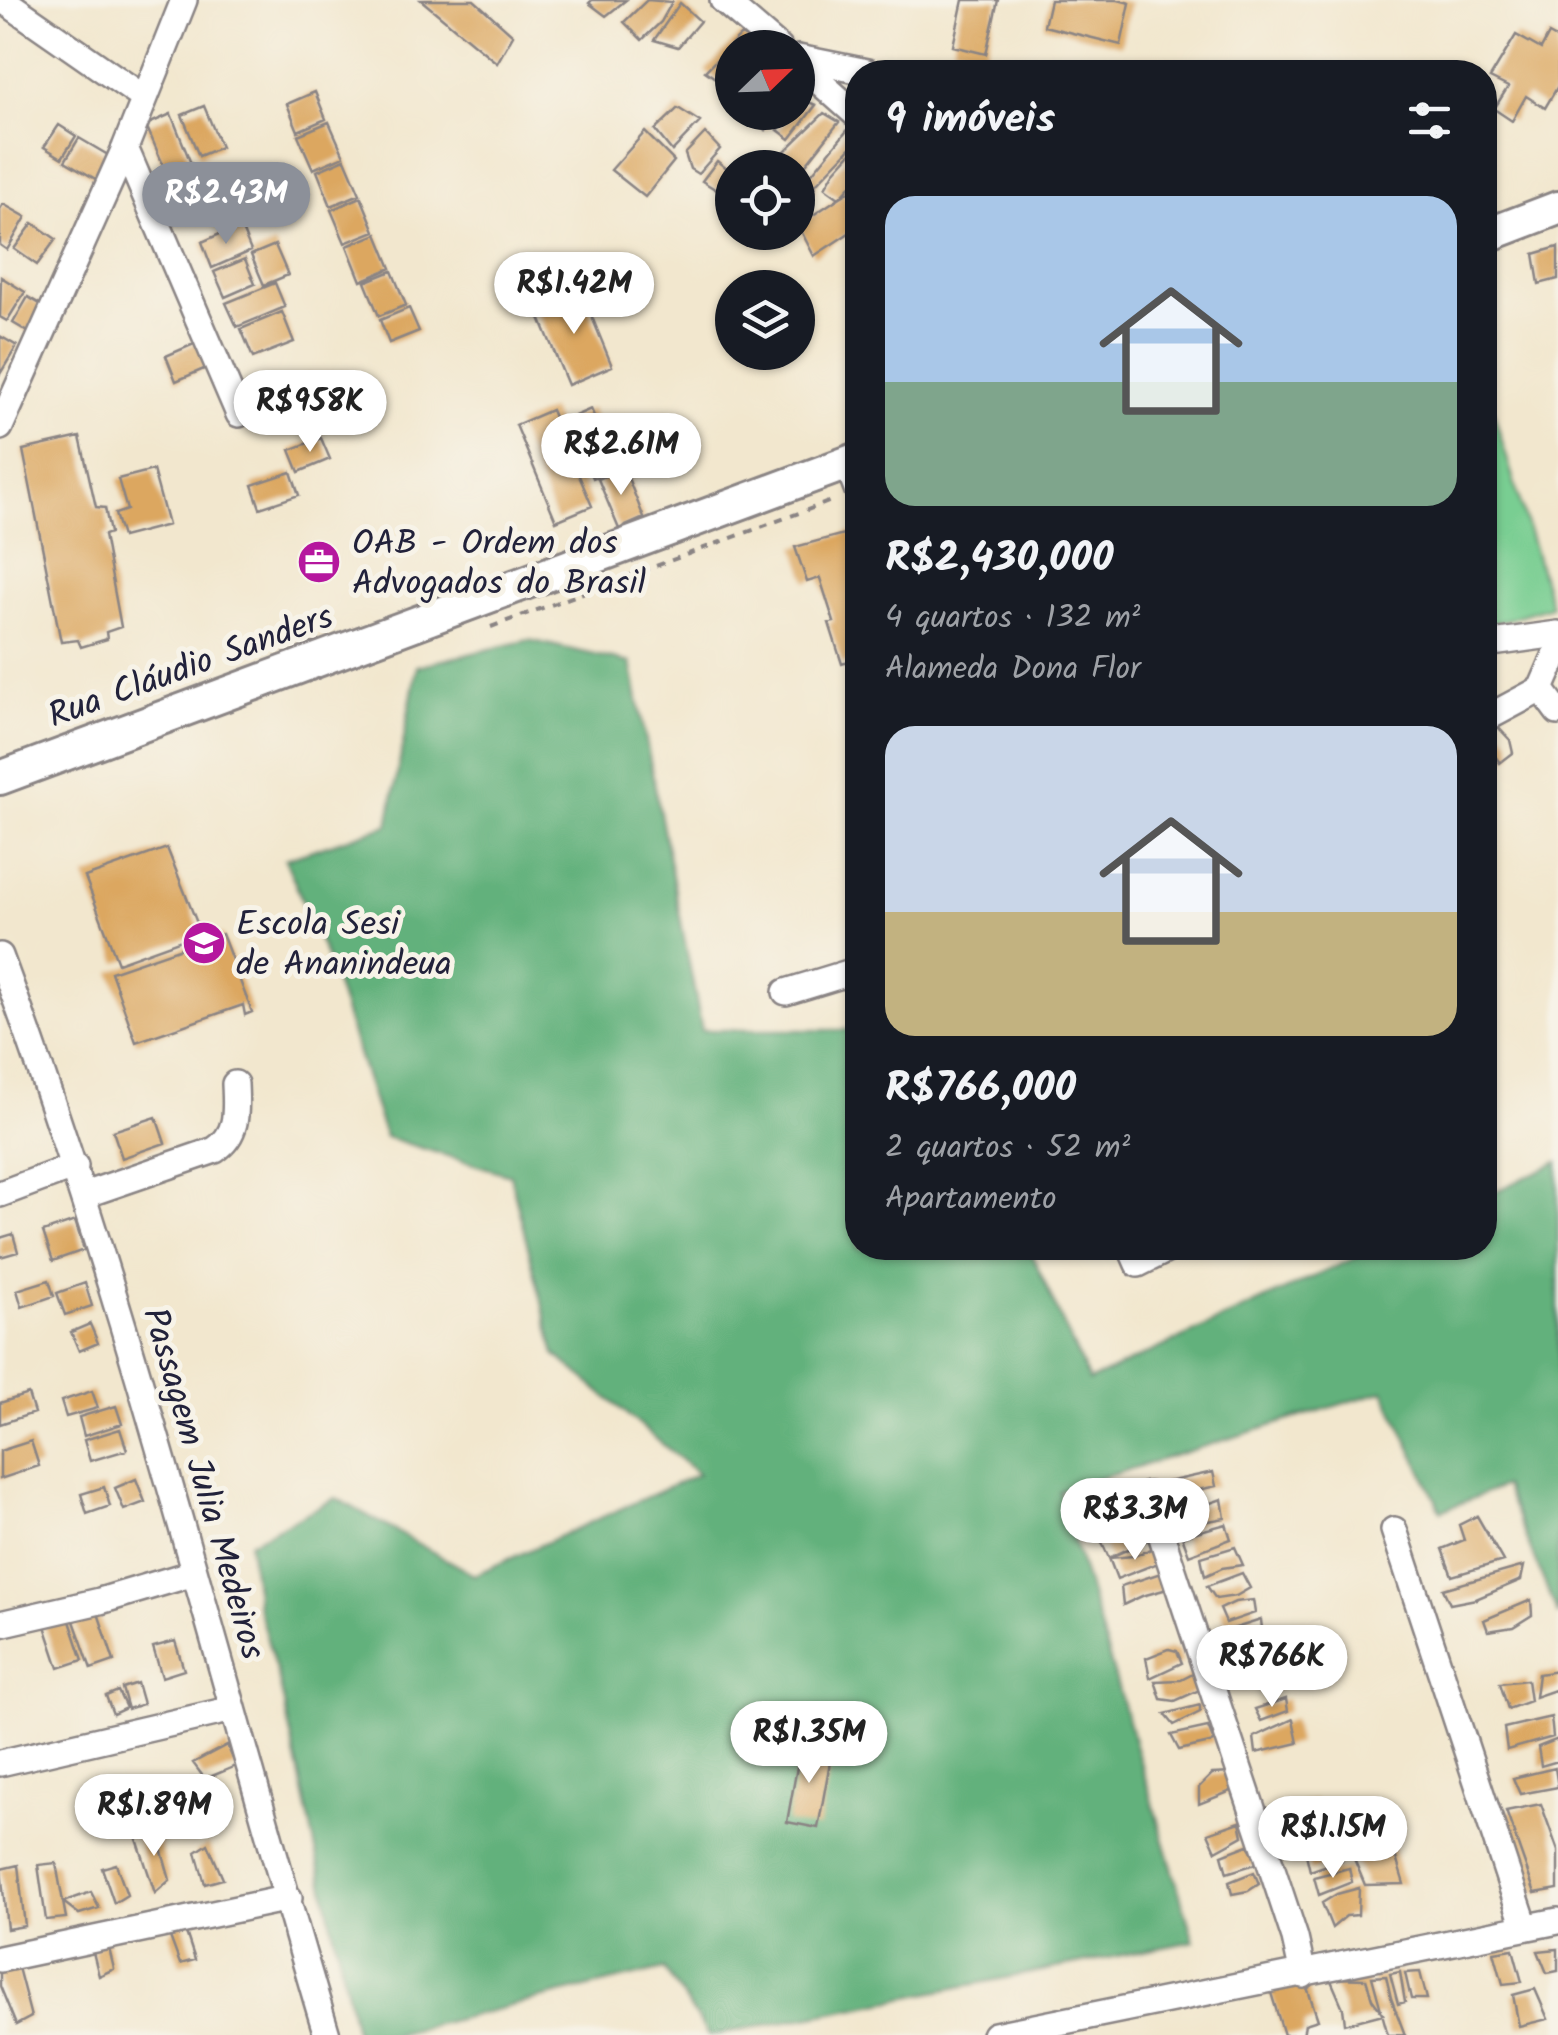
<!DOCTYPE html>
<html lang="pt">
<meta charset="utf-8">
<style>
:root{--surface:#171b24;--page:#242831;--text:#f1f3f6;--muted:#9ea1a6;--accent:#8c9099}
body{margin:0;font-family:Kalam,sans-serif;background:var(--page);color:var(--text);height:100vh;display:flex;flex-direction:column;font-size:38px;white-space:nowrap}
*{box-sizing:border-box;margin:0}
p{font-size:32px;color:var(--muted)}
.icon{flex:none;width:55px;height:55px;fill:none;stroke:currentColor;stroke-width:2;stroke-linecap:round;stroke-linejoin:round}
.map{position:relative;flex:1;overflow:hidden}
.drawer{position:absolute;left:845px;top:60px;width:652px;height:1200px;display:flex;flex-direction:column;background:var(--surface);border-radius:40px;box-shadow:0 2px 8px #0004}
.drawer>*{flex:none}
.needle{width:65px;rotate:67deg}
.controls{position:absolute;left:715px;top:30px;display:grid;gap:20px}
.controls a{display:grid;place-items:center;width:100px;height:100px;border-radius:50%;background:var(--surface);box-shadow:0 2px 8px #0004;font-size:50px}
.price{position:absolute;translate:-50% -85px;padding:0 22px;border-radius:35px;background:#fff;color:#222;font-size:32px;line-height:65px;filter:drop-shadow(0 2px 5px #0008)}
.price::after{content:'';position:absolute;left:50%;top:60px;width:30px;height:22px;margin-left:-15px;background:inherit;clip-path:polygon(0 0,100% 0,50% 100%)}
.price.active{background:var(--accent);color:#fff}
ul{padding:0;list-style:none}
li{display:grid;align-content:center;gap:20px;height:530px;padding:0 40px}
li span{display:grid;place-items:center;height:310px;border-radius:30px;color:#555}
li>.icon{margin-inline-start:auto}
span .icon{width:180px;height:180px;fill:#fffc;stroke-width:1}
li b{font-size:42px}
h2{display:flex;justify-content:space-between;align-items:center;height:120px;padding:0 40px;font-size:42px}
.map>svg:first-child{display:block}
</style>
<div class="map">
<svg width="1558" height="2035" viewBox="0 0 1558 2035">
<rect width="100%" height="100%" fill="#f7f3e8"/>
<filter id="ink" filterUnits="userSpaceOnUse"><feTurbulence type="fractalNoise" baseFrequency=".01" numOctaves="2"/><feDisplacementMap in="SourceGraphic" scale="20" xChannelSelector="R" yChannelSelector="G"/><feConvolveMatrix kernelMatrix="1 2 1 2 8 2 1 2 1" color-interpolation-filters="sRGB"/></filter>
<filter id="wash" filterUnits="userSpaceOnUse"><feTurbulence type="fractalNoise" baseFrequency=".0048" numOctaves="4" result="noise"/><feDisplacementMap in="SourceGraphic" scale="40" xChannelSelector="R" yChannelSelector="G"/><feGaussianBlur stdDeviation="2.25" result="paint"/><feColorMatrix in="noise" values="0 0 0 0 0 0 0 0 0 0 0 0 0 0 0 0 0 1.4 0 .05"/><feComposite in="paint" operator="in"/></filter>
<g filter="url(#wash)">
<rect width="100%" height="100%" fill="#f2e7ce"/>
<!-- green -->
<path fill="#79ce92" stroke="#4e7866" stroke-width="2.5" d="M1490,401L1551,606L1485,626V402Z"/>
<!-- forest -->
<path fill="#62b17c" stroke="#426a5c" stroke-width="2.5" d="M529,640L631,663L702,1030H851L858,1064V1248H1029L1089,1381L1376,1248H1485V1196L1558,1162V1615L1504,1486L1441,1511L1384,1391L1059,1491L1194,1941L715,2035H708L664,1969L391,2035H356L280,1685L257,1604L249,1543L336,1498L474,1575L698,1474L555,1354L510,1175L385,1137L329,964L285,859L388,825L417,666Z"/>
<g id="blocks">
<!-- building -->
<path fill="#dca761" d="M421,0H474L513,35L497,63Z
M592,0H626L606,16L589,3Z
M647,0L672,2L661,22L642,40L624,22Z
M963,0H998L986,54L953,46Z
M1050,0H1118L1130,3L1121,45L1044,26Z
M680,3L700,21L678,47L654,40Z
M1549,34L1558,39V86L1545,108L1526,96L1512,121L1494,109L1508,87L1490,78L1516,35L1541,49Z
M741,35L763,48H732V79L727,86L705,71Z
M315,92L326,119L298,131L287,104Z
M806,101L816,105L790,139L778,130Z
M204,106L221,147L199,156L182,115Z
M678,108L700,122L672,151L655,130Z
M757,112H779L766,130L752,117Z
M824,113L839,122L803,168L783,153Z
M171,114L192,166L168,176L146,125Z
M855,121L858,140L816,184L814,192L804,183Z
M329,122L344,156L313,169L298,135Z
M59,125L76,136L62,158L44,147Z
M645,132L674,161L645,197L611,170Z
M705,133L720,149L698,174L690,169L685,154Z
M79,138L113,158L99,181L65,161Z
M858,145V178L839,198L858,186V227L814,256L798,225L839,198L825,188L834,172Z
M345,159L360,194L331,206L317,171Z
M717,161L732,173V180L723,194L702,181Z
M200,177L209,201L180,212L171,190Z
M361,197L375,231L345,243L331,210Z
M3,204L26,217L7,250L0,245V209Z
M33,223L56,239L37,265L14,249Z
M240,225L251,251L212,268L202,242Z
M377,234L391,268L361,281L347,246Z
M275,245L288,275L264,285L251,255Z
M1558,247V279L1539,284L1534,254Z
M245,259L255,284L225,297L214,272Z
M545,260L558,292L536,302L522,270Z
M392,271L406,305L379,316L365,282Z
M1,277L25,292L7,321L0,317Z
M275,283L285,307L237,327L226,303Z
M581,290L612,366L568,385L536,308Z
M28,297L45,307L30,333L13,323Z
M409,308L419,331L389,343L380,320Z
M282,312L294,342L253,358L241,329Z
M0,336L17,346L0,374Z
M201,341L211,366L176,381L166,356Z
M310,374L326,411L305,420L289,382Z
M286,382L296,413L269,422L259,391Z
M591,409L616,469L593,478L568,419Z
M551,410L592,506L556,521L516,425Z
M80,437L96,507L105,508L110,533L104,535L121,627L106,632L107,639L81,647L78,640L61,642L23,450Z
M321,438L330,459L299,472L290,450Z
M624,468L644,518L619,529L598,479Z
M153,470L168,525L122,537L115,514L127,510L118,479Z
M291,472L299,495L260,508L252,485Z
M851,532L858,552V659L842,664L829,623L834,622L820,578L807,582L795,547Z
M1496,725L1510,740L1513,753L1500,763L1485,742V735Z
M167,848L201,933L118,963L85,877Z
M222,934L252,1012L245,1015L243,1005L136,1042L111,972Z
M156,1117L165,1143L122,1158L113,1131Z
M75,1221L84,1250L53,1261L43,1232Z
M13,1234L18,1252L0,1257V1238Z
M49,1280L54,1296L22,1307L17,1290Z
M85,1283L92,1306L65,1315L57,1293Z
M90,1324L98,1343L79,1351L71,1332Z
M92,1391L98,1408L66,1417L61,1401Z
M28,1394L34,1413L0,1424V1403Z
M116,1406L122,1424L84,1436L79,1417Z
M120,1429L127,1450L90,1461L84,1440Z
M31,1441L39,1466L0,1479V1451Z
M1213,1472L1216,1486L1194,1491L1171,1508L1163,1483Z
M136,1479L145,1502L124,1510L115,1488Z
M104,1487L110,1506L87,1514L81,1494Z
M1222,1499L1225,1518L1203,1522L1186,1531L1171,1508L1181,1513Z
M1477,1516L1503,1561L1452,1576L1442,1549L1464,1540L1459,1525Z
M1148,1519L1152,1538L1109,1558L1100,1538L1126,1531Z
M1226,1524L1231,1539L1189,1555L1182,1536Z
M1156,1547L1163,1561L1117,1579L1109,1558L1134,1556Z
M1235,1547L1243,1565L1222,1568L1205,1576L1201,1557Z
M1524,1566L1521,1580L1476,1599L1450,1604L1443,1589Z
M1170,1570L1171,1588L1142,1596L1123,1605L1121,1586Z
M1242,1573L1250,1588L1236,1596L1216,1599L1207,1586Z
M1253,1600L1255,1613L1226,1623L1220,1609L1235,1602Z
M1531,1600L1532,1615L1513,1627L1488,1631L1484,1620Z
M98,1613L114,1661L91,1669L74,1621Z
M69,1618L83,1660L59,1668L45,1626Z
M1261,1620L1263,1637L1237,1650L1226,1631Z
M175,1641L184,1670L162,1677L153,1647Z
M1273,1647L1277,1662L1246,1670L1238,1658Z
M1169,1649L1177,1651L1182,1663L1150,1678L1146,1658Z
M1558,1671V1689L1535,1697L1538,1674Z
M1195,1673L1204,1688L1175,1701L1161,1699L1155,1681L1181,1680Z
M1527,1680L1530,1701L1508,1709L1500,1683Z
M137,1683L143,1704L128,1709L122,1688Z
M118,1691L126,1708L113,1714L106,1696Z
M1286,1699L1288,1711L1261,1721L1255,1709Z
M1200,1705V1712L1174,1725L1165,1714Z
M1551,1717L1553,1737L1507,1750L1504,1728Z
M1293,1719L1298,1743L1256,1753L1254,1737Z
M1208,1727L1214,1742L1179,1750L1171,1735Z
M1558,1739V1761L1541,1766L1538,1747Z
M227,1745L236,1766L205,1779L193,1763Z
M801,1745L832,1751L818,1828L787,1822Z
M1555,1768L1558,1787L1520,1794L1513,1778Z
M1232,1773L1234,1790L1199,1804V1787L1212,1774Z
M1315,1800L1318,1810H1309L1287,1824L1284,1808Z
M1541,1804L1558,1851V1889L1535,1893L1506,1811Z
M181,1808L187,1818L164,1824L159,1813Z
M1315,1820L1336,1823V1835L1300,1851L1293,1837Z
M1240,1822L1243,1836L1216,1851L1208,1833Z
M1385,1822L1404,1884L1365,1885L1341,1828Z
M156,1830L170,1880L155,1893L136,1836Z
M1341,1838L1342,1860L1310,1871L1306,1854Z
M208,1844L223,1879L205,1884L196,1852Z
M1248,1845L1259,1863L1227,1873L1222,1855Z
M56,1863L63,1902L91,1892L99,1908L79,1914L63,1902L66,1918L46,1920L38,1865Z
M116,1864L127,1895L114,1903L102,1868Z
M18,1865L25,1926L7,1929L1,1869Z
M1349,1868L1352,1882L1319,1895L1314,1877Z
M1254,1872L1259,1884L1248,1891L1232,1894L1229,1882Z
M1359,1888L1358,1915L1346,1916L1332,1928L1322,1903L1337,1894Z
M182,1920L195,1960L180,1964L169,1934Z
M106,1936L114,1969L99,1976L93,1952Z
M1513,1949L1522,1982L1503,1984L1494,1952Z
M1558,1949V1971L1547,1973L1538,1951Z
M15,1956L31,2017L16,2025L0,1986V1970Z
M1400,1972L1405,2002L1398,2004L1390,1974Z
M1420,1972L1427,1999H1411L1405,1973Z
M1303,1975L1318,2020L1305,2024L1303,2035H1284L1269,1986Z
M1386,1976L1391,1998L1405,2035H1388L1372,1977Z
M1330,1978L1366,1979L1372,1999L1383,2014L1345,2024L1343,2008Z
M1535,1989L1548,2019L1519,2026L1513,1995Z"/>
</g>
</g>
<g filter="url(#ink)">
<use href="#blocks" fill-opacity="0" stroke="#8a8484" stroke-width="2.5"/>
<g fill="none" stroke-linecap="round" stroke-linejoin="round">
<!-- minor casing -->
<g stroke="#8a8484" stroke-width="30">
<path id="minor" d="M3,0L144,98
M723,0L779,48
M798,58L867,72
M798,63L858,116
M125,148L239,414
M0,427L125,148L184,0
M847,463L858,491
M1485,644L1558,634
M1558,650L1541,689L1558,712
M1485,719L1541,689
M0,956C131,1309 219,1675 327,2035
M786,992L858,970
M0,1194L75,1166
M84,1195L215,1150C239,1134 236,1110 235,1084
M1131,1248L1138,1264L1170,1248
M1148,1495L1295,1938L1303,1975
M1394,1530L1525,1927
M0,1624L100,1601L194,1573
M0,1763L233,1709
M0,1959L289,1898
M995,2035L1558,1921"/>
</g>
<!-- major casing -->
<g stroke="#8a8484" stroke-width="38">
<path id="major" d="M1485,236L1558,208
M0,778L858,459"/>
</g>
<!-- path -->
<path stroke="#8a8484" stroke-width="4" stroke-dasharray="8 8" stroke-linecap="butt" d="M491,627L834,500"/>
<!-- minor -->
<use href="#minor" stroke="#fff" stroke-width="25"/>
<!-- major -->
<use href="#major" stroke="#fff" stroke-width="32"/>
</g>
</g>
<!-- icons -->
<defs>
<g id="office-disc" transform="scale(2.25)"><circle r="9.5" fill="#b5179e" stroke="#f7f3e8"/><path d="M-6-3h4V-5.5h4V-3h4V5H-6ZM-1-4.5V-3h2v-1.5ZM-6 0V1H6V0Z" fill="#fff"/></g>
<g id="university-disc" transform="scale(2.25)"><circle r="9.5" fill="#b5179e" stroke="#f7f3e8"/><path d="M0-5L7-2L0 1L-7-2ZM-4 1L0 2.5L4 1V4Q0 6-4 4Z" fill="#fff"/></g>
</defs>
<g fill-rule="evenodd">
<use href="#office-disc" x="319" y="562"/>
<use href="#university-disc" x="204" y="943"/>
</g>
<g text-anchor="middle" stroke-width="10" stroke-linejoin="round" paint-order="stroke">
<!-- poi labels -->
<g font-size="35" fill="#22223b" stroke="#f7f3e8" text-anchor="start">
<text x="352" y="554">OAB - Ordem dos<tspan x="352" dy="40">Advogados do Brasil</tspan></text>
<text x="236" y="935">Escola Sesi<tspan x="236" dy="40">de Ananindeua</tspan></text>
</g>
<!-- street labels -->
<g font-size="35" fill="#22223b" stroke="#f7f3e8">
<text transform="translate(190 665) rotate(-20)" y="12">Rua Cláudio Sanders</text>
<text transform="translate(205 1483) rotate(74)" y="12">Passagem Julia Medeiros</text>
</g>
</g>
</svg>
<div class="controls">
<a><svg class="needle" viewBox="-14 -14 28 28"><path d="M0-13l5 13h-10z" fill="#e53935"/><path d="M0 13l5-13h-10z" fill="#9ea1a6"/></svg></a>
<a><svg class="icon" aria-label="locate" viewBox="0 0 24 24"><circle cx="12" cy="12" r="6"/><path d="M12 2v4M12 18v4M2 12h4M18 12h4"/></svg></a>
<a><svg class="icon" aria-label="layers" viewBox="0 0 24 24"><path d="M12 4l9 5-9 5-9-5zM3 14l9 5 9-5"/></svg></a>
</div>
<b class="price active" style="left:226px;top:247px">R$2.43M</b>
<b class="price" style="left:574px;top:337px">R$1.42M</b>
<b class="price" style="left:310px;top:455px">R$958K</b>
<b class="price" style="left:621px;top:498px">R$2.61M</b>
<b class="price" style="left:1135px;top:1563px">R$3.3M</b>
<b class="price" style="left:1272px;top:1710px">R$766K</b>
<b class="price" style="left:809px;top:1786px">R$1.35M</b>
<b class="price" style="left:154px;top:1859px">R$1.89M</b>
<b class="price" style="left:1333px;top:1881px">R$1.15M</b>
<section class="drawer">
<h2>9 imóveis<svg class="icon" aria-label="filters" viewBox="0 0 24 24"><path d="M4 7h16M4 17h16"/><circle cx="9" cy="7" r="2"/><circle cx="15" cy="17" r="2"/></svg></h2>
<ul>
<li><span style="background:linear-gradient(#a9c7e8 60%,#7fa58c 0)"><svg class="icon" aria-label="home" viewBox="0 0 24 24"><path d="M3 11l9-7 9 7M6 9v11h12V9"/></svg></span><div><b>R$2,430,000</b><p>4 quartos · 132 m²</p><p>Alameda Dona Flor</p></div></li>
<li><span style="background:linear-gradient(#c9d6e8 60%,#c2b280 0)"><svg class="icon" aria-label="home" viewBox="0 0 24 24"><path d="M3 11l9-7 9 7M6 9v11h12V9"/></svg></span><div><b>R$766,000</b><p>2 quartos · 52 m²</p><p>Apartamento</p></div></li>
</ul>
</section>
</div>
